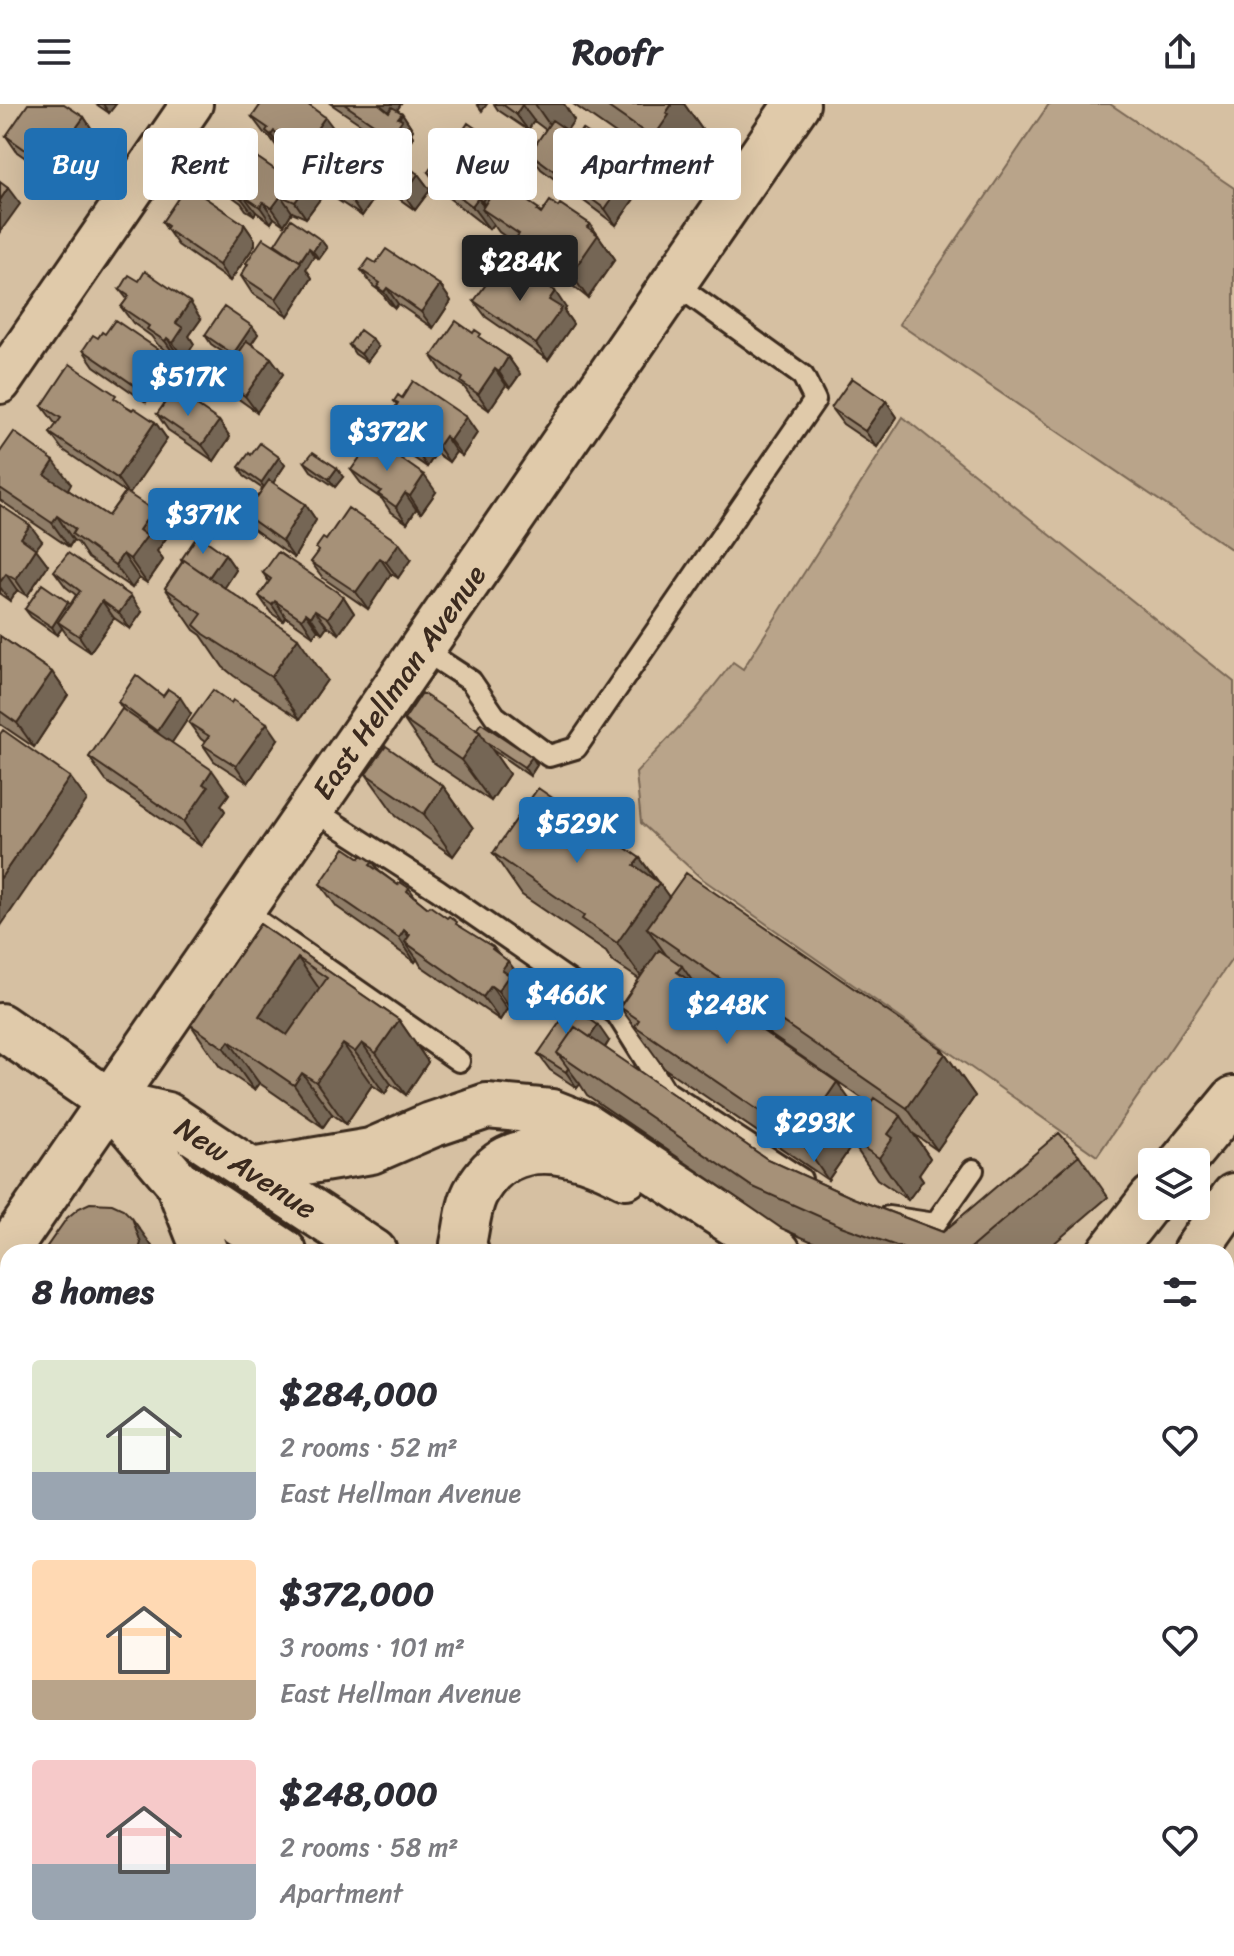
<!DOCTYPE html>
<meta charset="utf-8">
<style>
:root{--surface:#fff;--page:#f2f2f3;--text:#2b2b33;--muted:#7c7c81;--accent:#1f6fb2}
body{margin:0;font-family:Sriracha,sans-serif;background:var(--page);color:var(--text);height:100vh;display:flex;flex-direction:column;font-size:30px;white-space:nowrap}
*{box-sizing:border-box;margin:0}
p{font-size:26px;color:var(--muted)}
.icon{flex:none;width:44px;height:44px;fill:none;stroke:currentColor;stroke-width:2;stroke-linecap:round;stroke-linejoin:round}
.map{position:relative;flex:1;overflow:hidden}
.panel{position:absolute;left:0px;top:1140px;width:1234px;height:712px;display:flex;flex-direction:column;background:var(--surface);border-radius:24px 24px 0 0;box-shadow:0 8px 32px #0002}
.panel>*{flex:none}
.guide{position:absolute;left:24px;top:24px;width:800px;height:72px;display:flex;gap:16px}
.buttons{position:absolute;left:1138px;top:1044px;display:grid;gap:16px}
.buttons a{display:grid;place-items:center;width:72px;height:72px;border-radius:8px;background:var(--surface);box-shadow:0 8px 32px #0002;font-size:40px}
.price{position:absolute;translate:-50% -68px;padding:0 18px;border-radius:8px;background:var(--accent);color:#fff;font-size:26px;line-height:52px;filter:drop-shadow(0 2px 4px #0008)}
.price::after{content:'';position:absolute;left:50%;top:48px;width:24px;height:18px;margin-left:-12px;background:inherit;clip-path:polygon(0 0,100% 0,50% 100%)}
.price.current{background:#222;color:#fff}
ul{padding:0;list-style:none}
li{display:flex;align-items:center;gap:24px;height:200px;padding:0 32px}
li span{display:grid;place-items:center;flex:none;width:224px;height:160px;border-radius:8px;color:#555}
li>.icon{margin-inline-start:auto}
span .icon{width:96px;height:96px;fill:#fffc;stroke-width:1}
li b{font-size:34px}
h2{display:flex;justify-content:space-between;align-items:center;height:96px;padding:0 32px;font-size:34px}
.pill{padding:0 28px;border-radius:8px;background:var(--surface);box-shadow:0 8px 32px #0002;font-size:28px;line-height:72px}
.pill.current{background:var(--accent);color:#fff}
header{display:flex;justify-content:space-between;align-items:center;height:104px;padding:0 32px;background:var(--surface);font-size:36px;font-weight:700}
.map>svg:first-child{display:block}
</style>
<header><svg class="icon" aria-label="menu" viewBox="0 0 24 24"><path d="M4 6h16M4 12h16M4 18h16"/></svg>Roofr<svg class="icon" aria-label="share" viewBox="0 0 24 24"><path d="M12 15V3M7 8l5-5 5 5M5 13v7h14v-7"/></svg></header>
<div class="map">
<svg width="1234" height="1852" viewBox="0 0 1234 1852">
<rect width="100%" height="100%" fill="#d6c0a2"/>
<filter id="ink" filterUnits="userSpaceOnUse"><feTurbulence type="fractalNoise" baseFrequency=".0125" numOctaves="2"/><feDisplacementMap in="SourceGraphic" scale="16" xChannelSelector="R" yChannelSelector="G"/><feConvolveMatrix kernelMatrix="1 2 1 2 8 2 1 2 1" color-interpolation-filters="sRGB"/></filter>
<g filter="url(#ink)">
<!-- garden -->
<path fill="#b9a48a" stroke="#7a6754" stroke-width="2" d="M1049,0H1110L1234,84V447L899,220Z
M903,313L1234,578V852L1097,1052L701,774L641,719L636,669L695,606L733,558L743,565Z"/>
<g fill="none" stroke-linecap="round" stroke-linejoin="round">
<!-- lane casing -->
<g stroke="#3b2a1e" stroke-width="26">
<path id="lane" d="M422,545L471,577L495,612L549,652L576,644L815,296L803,272L674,179
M312,705L438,786L617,910L665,987L801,1075
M242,806L459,957
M888,1113L935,1120L973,1066
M0,1242L8,1248
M76,1844L88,1852"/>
</g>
<!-- street casing -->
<g stroke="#3b2a1e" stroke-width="46">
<path id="street" d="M0,279L192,0
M354,1852L360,1844"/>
</g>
<!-- secondary casing -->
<g stroke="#3b2a1e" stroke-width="50">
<path id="secondary" d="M0,922L110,998L177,1077L284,1148
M110,998L167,1011L374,1148
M177,1077L205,1148
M0,1157L797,0
M1226,1730L1234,1735
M1226,1796L1234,1802"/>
</g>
<!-- highway casing -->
<g stroke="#3b2a1e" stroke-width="50">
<path id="highway" d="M1182,1058L1234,995
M251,1067L371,1047L431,1021L487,1002L551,1008L584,1021L778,1148
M466,1148L463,1140C467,1124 468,1100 477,1086C511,1026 577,1046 626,1072
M1110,1148L1152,1094
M1195,1148L1234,1092
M1226,1218L1234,1206
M1226,1347L1234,1335
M1226,1439L1234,1427
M1226,1562L1234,1548
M1226,1622L1234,1618
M656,1852L659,1844
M709,1852L714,1844
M799,1852L804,1844
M896,1852L901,1844
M953,1852L958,1844
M1038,1852L1043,1844"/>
</g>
<!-- lane -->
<use href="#lane" stroke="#e0caaa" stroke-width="20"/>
<!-- street -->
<use href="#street" stroke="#e0caaa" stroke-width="40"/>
<!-- secondary -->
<use href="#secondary" stroke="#e0caaa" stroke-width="44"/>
<!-- highway -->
<use href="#highway" stroke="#e0caaa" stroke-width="44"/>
<!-- rail -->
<path stroke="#3b2a1e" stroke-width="6" stroke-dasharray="12 6" stroke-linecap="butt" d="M1226,1282L1234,1270
M849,1852L854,1844"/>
</g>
<!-- wall -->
<path fill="#8f7d67" stroke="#3b2a1e" stroke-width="2" fill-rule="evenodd" d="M96,0H116L109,9Z
M331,0H401L397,6L402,9L413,26L411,29L413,33L402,48Z
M494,0H564L574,16L567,26L577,33L629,56L640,73L633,82L638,89L616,121L541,65L530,49L546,26L534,17L528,26L498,6Z
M573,0H684L703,27L699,33L703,39L696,49L698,53L682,76Z
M84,13L95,30L75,58L70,55L56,75L17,48L6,32Z
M252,13L337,29L323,49L363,76L375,93L362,112L318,83L307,66L311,61L285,43L283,47L277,43L270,33L264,29Z
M491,35L497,43L492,50L514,78L510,83L513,87L541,109L558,103L590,120L615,155L588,194L546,161L543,165L533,158L524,146L499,128L493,120L489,125L445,91L428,68L468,53L470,51L462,45L456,37Z
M233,56L280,69L320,95L306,114L292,108L284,121L274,114L271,119L256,108L254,111L246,106L241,99L222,85L211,69Z
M418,70L430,86L415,106L391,89L380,73Z
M189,91L244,120L255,136V141L230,177L178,141L162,118Z
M321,136L327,144L319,155L314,152L306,165L312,174L288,212L252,189L241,172L248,162L246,159L277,143L275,140Z
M376,159L440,181L451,197L433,224L398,200L395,204L389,199L381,188L373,182L361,166Z
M120,186L201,215L189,232L194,240L184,255L178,251L176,253L158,241L151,232L133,219L121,203L127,195Z
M474,197L566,204L564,207L573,220L548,256L486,213Z
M252,222L258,230L251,240L271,254L283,270L257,308L233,291L221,275L234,256L211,240L205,231Z
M105,230L159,246L170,262L168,265L175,275L164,289L155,283L146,298L94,262L83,246Z
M486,238L508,253L520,270L510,284L506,281L489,306L472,294L464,283L443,269L432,252Z
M349,241L378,243L367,258L355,250Z
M402,294L466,313L477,329L462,352L456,348L449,358L436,349L427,363L398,343L386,326L394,315L391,310L397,301L394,297Z
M886,297L897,313L877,343L843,320L831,304Z
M122,300L155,318L167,335L129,390L169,430L157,447L163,456L147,479L139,474L132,484L88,454L78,439L73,436L69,443L0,396V348L71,380L68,386L108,412L125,388L62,345L50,329L57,320L54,318L42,302Z
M157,310L219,317L230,333L214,357L168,326Z
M251,351L285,361L273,379L305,400L316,416L294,454L245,419L234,403L257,393L263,385L244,372L239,363Z
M305,358L343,373L335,383L311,367Z
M351,366L436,388L421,409L416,405L407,419L390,407L382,395L363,382Z
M0,401L42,437L36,445L48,461L27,492L17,486L10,497L0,490Z
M326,436L411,455L398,474L391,470L368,505L323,474L311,458L319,448L316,444Z
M225,450L236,466L224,484L327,576L300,615L234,572L223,563L201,531L194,526L165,484L182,458L181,456Z
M54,467L142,508L130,525L114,514L90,548L69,534L62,524L57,531L31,513L25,505L70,501L76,491L66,483Z
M263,469L343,492L354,509L339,530L327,522L322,529L318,526L313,532L286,513L283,517L271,509L259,492L269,478Z
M0,532L52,568L68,591L34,643L0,620Z
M163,592L191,610L171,639L229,690L221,701L225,707L201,742L106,677L89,653L124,607L118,598Z
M404,616L476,626L537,661L530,672L491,645L509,670L491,697L433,658Z
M189,619L278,635L248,679L214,657L203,641L205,638L201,635Z
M366,670L443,682L473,724L453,752L396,712Z
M493,749L640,754L669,793L942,945L975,992L937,1046L914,1030L930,1054L919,1070L923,1076L908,1096L877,1075L853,1040L828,1076L664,964L620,903L639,875L612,857L606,848L522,791ZM693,877L870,1000L861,1013L837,978L695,881Z
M360,754L373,758L379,767L398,781L409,784L417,795L428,804L493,843L525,880L520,887L526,894L514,910L507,905L500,916L421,862L417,855L415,858L337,803L320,780Z
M260,820L399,916L428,958L406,991L391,980L385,990L372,981L346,1020L332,1010L323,1023L259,979L254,986L220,963L191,921Z
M609,937L605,944L767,1055L853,1094L943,1128L1079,1051L1108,1093L1044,1148H835L781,1124L587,991L580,980L577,984L550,966L538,950Z
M0,1319L8,1325V1470L0,1464Z
M0,1491L8,1496V1562L0,1556Z
M0,1631L8,1637V1782L0,1771V1734L6,1725L0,1721V1680L2,1678L0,1676Z
M114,1844H241L247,1852H120Z
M264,1844H284L279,1852H276Z
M449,1844H535L530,1852H456Z"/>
<!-- shaded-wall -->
<path fill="#746654" stroke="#3b2a1e" stroke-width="2" d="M103,0H116L109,9Z
M379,0H401L390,17Z
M477,0H487L482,7Z
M535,0H564L574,16L560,36Z
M672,0H684L703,27L699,33L703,39L696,49L698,53L682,76L653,34L666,9Z
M522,1L534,17L528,26L516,10Z
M402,9L413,26L411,29L413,33L402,48L391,32Z
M84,13L95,30L75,58L63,42Z
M325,13L337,29L313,62L302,46Z
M274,27L285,43L283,47L271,31Z
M491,35L497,43L484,61L478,52Z
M59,39L70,55L56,75L44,59Z
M497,54L514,78L510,83L522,100L489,66Z
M629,56L640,73L633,82L638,89L616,121L605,105L620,68Z
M418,70L430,86L415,106L404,90Z
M363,76L375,93L362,112L351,96Z
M309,79L320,95L306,114L295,98Z
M8,84L20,100L0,128V96Z
M489,87L506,111H492L482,97Z
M244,92L256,108L254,111L242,95Z
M281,92L292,108L284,121L272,104Z
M478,94L487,108L482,105L493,120L489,125L472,102Z
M263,98L274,114L271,119L260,103Z
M244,120L255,136V141L230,177L219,161Z
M590,120L615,155L588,194L571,170L587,123Z
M321,136L327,144L319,155L313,147Z
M529,138L546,161L543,165L527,141Z
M309,144L314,152L306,165L312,174L288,212L276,195Z
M440,181L451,197L433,224L421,208Z
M387,184L398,200L395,204L384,188Z
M555,187L566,204L564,207L573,220L548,256L536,240L549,196Z
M190,198L201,215L189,232L194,240L184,255L173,239L176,219Z
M252,222L258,230L239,259L233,250Z
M167,234L178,251L176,253L165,237Z
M372,235L378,243L367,258L361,250Z
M159,246L170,262L168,265L175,275L164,289L153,273L154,252Z
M508,253L520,270L510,284L499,268Z
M271,254L283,270L257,308L245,292Z
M495,265L506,281L489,306L478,290Z
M144,267L155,283L146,298L134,281Z
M886,297L897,313L877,343L865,327Z
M466,313L477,329L462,352L450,336Z
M219,317L230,333L214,357L202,341Z
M155,318L167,335L129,391L117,374Z
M445,332L456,348L449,358L438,342Z
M425,333L436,349L427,363L416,346Z
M279,353L285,361L267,388L261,379Z
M54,357L71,380L62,395L45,371Z
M337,364L343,373L335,383L329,375Z
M424,371L436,388L421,409L410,392Z
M405,389L416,405L407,419L396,403Z
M305,400L316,416L294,454L282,437Z
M153,406L169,430L157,447L163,456L147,479L130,455L139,426Z
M57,412L73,436L69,443L52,419Z
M30,421L42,437L32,450L21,434Z
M399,439L411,455L398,474L386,458Z
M36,445L48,461L27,492L16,476Z
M123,450L139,474L132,484L115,461Z
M225,450L236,466L220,491L208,475Z
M380,454L391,470L368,505L356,488Z
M6,470L17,486L10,497L0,483V478Z
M131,492L142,508L130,525L119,509Z
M343,492L354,509L339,530L328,514Z
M102,497L114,514L90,548L79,532Z
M275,497L286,513L283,517L272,501Z
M68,498L74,506L58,518L62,524L57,531L52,523Z
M315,506L327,522L322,529L311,513Z
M306,509L318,526L313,532L302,515Z
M298,534L327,576L300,615L271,573Z
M52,568L68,591L34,643L17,619Z
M180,593L191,610L169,643L157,627Z
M267,619L278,635L248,679L236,662Z
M480,628L509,670L491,697L461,656Z
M532,653L537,661L530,672L524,663Z
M212,666L229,690L221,701L225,707L201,742L184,718L203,680Z
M70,673L87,696L0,823V775Z
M443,682L473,724L453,752L424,710Z
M640,754L658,780L659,779L688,820L647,824L667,852L647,881L617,839L634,761Z
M404,826L419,848L405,838L417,855L415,858L399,834Z
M493,843L506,860L508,857L525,880L520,887L526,894L514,910L498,887L502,866L492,845Z
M298,854L327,896L288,954L259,912Z
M682,862L711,904L677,868Z
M491,882L507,905L500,916L483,893Z
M399,916L428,958L406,991L376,949Z
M598,921L609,937L587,969L572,959Z
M229,937L259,979L254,986L224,944Z
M362,939L391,980L385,990L355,948Z
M343,940L372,981L346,1020L316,978Z
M942,945L975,992L937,1046L907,1004Z
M568,964L580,980L577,984L566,968Z
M302,969L332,1010L323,1023L294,981Z
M837,978L867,1020L847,1033L853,1040L828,1076L799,1034Z
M901,1012L930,1054L919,1070L923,1076L908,1096L879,1054L888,1030Z
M132,1114L154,1145L155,1148H138Z
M127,1844H136L141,1852H132Z
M198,1844H241L247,1852H198L196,1848Z
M271,1844H284L279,1852H277Z
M512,1844H535L530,1852H507Z"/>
<!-- building -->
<path fill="#a69178" stroke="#3b2a1e" stroke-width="2" fill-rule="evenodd" d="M28,0H64L84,13L63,42L59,39L44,59L6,32Z
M261,0H307L325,13L302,46L274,27L271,31L266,27L268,24L252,13Z
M344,0H379L389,8L392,3L402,9L398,14L402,16L391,32Z
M502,0H522V1L516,10Z
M604,0H672L666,9L669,11L653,34Z
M552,16L577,33L582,25L629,56L620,68L627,73L605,105L530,49Z
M468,19L491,35L484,45L477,40L472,48L456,37Z
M448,39L468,53L477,40L497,54L489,66L505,77L502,80L539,105L537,107L541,110L550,97L558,103L560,100L590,120L587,123L598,131L571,170L529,138L527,141L516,134L519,130L482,105L492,89L489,87L482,97L478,94L472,102L428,68Z
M242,43L280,69L285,63L309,79L295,98L281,92L272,104L263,98L260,103L244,92L242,95L235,90L236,87L211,69L224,50L233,56Z
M320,47L363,76L351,96L307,66Z
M394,53L418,70L404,90L380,73Z
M0,78L8,84L0,96Z
M183,87L189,91L195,87L244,120L243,125L219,161L166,125L168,122L162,118Z
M291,115L321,136L313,147L309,144L300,157L275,140Z
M263,134L301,158L276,195L241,172L248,160L246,159Z
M386,145L440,181L421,208L387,184L384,188L377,183L380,179L361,166L369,155L376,159Z
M500,161L510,168L513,164L532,177L534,173L555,187L549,196L562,204L536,240L474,197Z
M145,167L190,198L176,219L183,224L173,239L167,234L165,237L147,225L149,222L121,203L129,192L120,186L129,171L139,177Z
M224,203L252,222L233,250L205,231Z
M115,216L159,246L154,252L163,258L153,273L144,267L134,281L83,246L93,231L98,234L102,228L105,230Z
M456,217L473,229L475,226L481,230L479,233L508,253L499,268L495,265L478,290L461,278L463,274L432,252Z
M360,226L372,235L361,250L349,241Z
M247,237L271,254L245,292L221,275Z
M70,260L116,291L114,294L132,306L134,304L155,318L117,374L50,329L61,314L42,302Z
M852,274L886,297L865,327L831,304Z
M413,277L466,313L450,336L445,332L438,342L425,333L416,346L386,326L396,313L391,310L398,299L394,297L398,291L402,294Z
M174,286L219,317L202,341L157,310Z
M14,328L54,357L45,371L108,412L126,388L153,406L139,426L147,432L130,455L123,450L115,461L72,430L75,425L57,412L52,419L0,384V348Z
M373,335L424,371L410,392L405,389L396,403L378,390L381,387L351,366Z
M260,339L279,353L261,379L239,363L249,349L251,351Z
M313,348L337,364L329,375L305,358Z
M269,376L305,400L282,437L234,403L244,388L257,393Z
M0,401L30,421L21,434L36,445L16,476L6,470L0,478Z
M348,404L399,439L386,458L380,454L356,488L311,458L319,447L316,444L323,434L326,436Z
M198,431L225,450L209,473L184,456L183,458L181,456Z
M278,448L343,492L328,514L315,506L311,513L306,509L302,515L275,497L272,501L259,492L271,475L263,469Z
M68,449L131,492L119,509L102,497L79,532L58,518L80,487L54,467Z
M184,456L298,534L271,573L204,530L194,521L202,510L165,484Z
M42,480L68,498L52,523L25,505Z
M0,532L52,568L17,619L0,607Z
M136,571L163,592L168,585L180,593L157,627L118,598Z
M213,586L231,599L233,596L267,619L236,662L203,641L209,632L189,619Z
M422,589L480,628L461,656L404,616Z
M122,605L212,666L203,680L208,683L184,718L89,653Z
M481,619L532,653L524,663L485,637L480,628L476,626Z
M3,626L70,673L0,775V630Z
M386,642L443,682L424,710L366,670Z
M538,684L640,754L634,761L659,779L617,839L582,815L584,812L493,749Z
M345,744L360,754L362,751L373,758L370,761L398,781L400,778L409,784L407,787L428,804L430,802L447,814L449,812L457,818L456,820L493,843L492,845L508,857L502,866L509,871L498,887L491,882L483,893L405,838L410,831L404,826L399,834L320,780Z
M686,769L942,945L940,947L945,950L907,1004L647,824Z
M260,820L399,916L376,949L362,939L355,948L343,940L316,978L302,969L294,981L229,937L224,944L191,921ZM298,854L327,874L287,931L259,912Z
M659,846L682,862L677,868L837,978L799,1034L635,922L639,916L620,903Z
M571,902L598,921L590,933L575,923L557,949L568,964L566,968L538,950Z
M575,923L767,1055L853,1094L943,1128L1059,1029L1079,1051L966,1148H913L841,1122L751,1082L557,949Z
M874,994L901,1012L888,1030L893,1034L879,1054L847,1033Z
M90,1099L112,1100L123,1105L132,1114L141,1139L138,1148H43L67,1114L79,1104Z
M0,1319L8,1325V1346L7,1347L8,1348V1377L5,1375L2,1379L0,1377Z
M5,1375L8,1377V1447L0,1442V1382Z
M0,1491L8,1496L6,1502L8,1503V1550L0,1544Z
M0,1631L8,1637V1669L6,1672L0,1668Z
M7,1671L8,1672V1718L0,1712V1680Z
M8,1723V1769L0,1763V1734Z
M138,1844H198L196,1848L200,1851L199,1852H143L145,1849Z
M456,1844H512L507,1852H467Z"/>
</g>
<g text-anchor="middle" stroke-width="7" stroke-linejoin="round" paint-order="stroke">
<!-- street labels -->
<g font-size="30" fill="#3b2a1e" stroke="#e0caaa">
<text transform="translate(399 578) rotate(-55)" y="10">East Hellman Avenue</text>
<text transform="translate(246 1064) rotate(33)" y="10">New Avenue</text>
</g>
</g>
</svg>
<div class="buttons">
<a><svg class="icon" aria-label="layers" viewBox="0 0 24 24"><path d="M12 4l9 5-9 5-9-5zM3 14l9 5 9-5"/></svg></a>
</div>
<b class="price current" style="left:520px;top:199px">$284K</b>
<b class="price" style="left:188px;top:314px">$517K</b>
<b class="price" style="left:387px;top:369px">$372K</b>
<b class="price" style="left:203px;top:452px">$371K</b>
<b class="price" style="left:577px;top:761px">$529K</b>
<b class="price" style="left:566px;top:932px">$466K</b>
<b class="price" style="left:727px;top:942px">$248K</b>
<b class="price" style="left:814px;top:1060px">$293K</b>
<div class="guide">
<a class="pill current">Buy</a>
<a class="pill">Rent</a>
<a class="pill">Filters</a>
<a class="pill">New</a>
<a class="pill">Apartment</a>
</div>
<section class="panel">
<h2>8 homes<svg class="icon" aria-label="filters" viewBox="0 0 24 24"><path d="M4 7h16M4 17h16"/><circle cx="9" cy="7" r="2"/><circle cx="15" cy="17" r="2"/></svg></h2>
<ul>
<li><span style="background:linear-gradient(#dfe7d0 70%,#9aa5b1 0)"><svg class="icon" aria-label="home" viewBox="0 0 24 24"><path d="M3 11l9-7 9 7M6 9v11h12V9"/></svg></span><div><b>$284,000</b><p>2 rooms · 52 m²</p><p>East Hellman Avenue</p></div><svg class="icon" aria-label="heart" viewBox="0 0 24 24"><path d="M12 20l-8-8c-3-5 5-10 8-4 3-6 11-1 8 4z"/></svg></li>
<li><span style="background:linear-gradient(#ffd9b3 75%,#b9a48a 0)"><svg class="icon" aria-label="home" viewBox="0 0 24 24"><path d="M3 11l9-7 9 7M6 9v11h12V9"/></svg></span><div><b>$372,000</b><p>3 rooms · 101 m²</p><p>East Hellman Avenue</p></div><svg class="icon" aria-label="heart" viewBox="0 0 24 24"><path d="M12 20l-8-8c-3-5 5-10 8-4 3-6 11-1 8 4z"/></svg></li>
<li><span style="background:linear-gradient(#f6c9c9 65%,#9aa5b1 0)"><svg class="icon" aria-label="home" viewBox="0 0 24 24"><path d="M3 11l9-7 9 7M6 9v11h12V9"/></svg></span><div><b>$248,000</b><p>2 rooms · 58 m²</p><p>Apartment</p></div><svg class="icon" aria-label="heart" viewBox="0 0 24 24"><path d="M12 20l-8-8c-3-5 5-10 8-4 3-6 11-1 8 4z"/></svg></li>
</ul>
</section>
</div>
